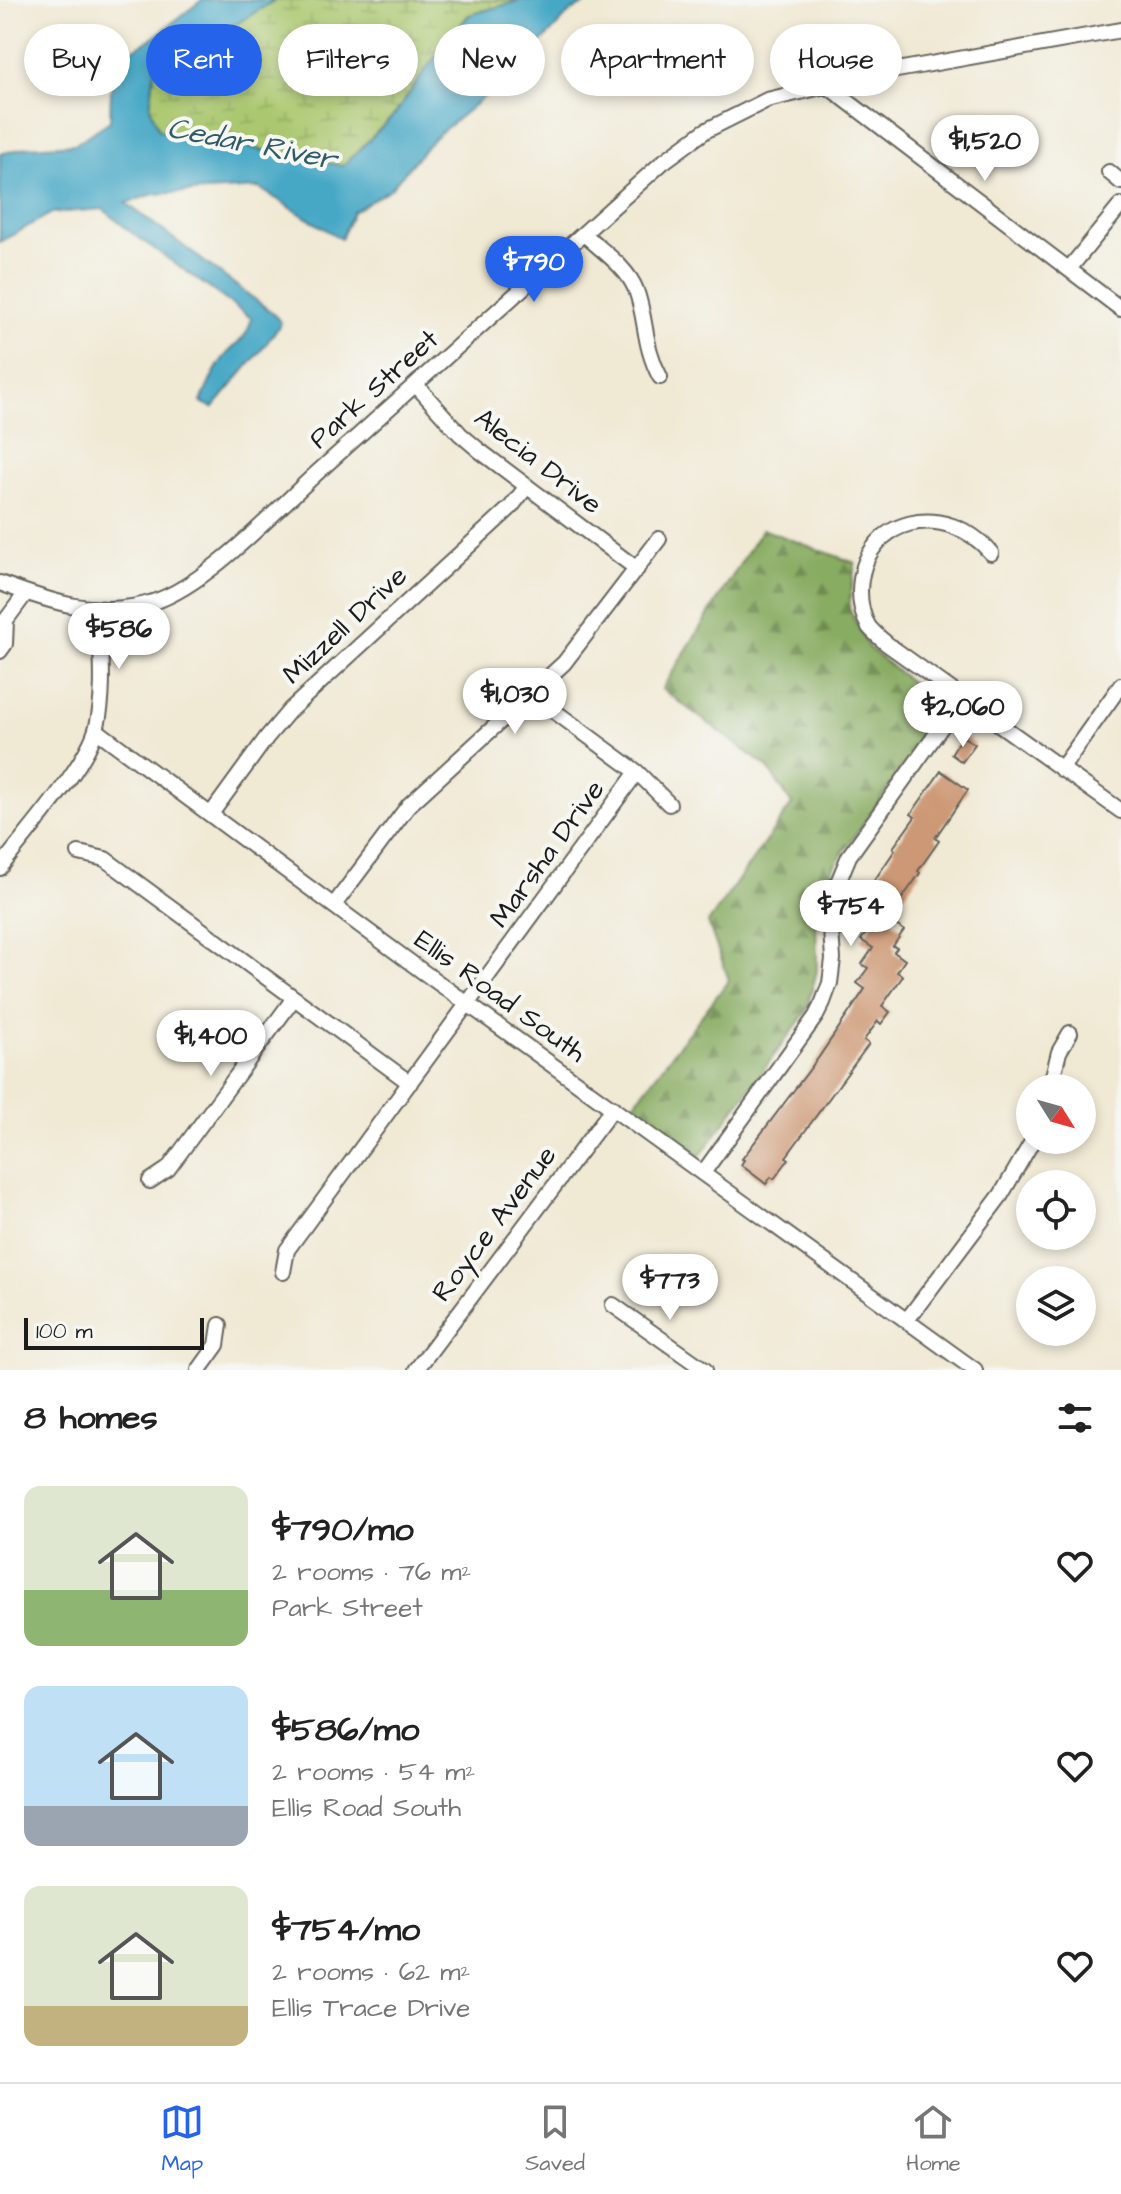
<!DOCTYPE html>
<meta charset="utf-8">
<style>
:root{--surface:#fff;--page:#f2f2f2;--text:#222;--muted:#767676;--line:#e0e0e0;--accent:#2563eb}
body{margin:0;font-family:"Architects Daughter",sans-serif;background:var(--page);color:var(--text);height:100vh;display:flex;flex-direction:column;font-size:30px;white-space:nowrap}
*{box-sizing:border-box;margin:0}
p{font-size:26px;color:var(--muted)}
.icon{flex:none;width:44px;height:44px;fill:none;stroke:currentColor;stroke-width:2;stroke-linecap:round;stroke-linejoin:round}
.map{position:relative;height:1370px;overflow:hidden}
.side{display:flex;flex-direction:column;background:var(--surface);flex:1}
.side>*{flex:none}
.guide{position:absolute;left:24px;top:24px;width:1074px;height:72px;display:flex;gap:16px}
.needle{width:52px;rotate:127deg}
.tools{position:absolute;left:1016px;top:1074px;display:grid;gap:16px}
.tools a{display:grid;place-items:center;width:80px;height:80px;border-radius:50%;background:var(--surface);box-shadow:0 4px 12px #0003;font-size:40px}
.scale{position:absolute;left:24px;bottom:20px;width:180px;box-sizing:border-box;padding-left:8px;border:4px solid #1c1c1c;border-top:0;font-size:22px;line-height:28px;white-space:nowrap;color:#1c1c1c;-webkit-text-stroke:6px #f6f6f2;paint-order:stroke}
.price{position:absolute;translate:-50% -68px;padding:0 18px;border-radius:28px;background:#fff;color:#222;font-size:26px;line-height:52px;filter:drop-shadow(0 2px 4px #0008)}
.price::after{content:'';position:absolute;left:50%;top:48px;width:24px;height:18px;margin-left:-12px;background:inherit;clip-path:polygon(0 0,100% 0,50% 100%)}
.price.current{background:var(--accent);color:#fff}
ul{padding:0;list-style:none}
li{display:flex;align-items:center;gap:24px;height:200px;padding:0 24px}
li span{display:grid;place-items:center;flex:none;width:224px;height:160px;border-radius:16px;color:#555}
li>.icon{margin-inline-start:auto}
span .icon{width:96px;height:96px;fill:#fffc;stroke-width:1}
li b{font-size:34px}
h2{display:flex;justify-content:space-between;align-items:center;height:96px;padding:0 24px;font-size:34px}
.chip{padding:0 28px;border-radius:36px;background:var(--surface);box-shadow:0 4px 12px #0003;font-size:28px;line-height:72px}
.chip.current{background:var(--accent);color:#fff}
.menu{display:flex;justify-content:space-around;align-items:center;height:112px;border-top:2px solid var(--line);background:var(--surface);font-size:22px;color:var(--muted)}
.menu a{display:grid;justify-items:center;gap:4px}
.menu .current{color:var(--accent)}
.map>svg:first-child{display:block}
</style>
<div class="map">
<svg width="1121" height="1370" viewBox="0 0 1121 1370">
<defs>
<pattern id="forest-firs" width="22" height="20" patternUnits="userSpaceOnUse" patternTransform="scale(2)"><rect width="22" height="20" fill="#88ac62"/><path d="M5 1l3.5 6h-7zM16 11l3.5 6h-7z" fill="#6e8b50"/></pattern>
<pattern id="wetland-marsh" width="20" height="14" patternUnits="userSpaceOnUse" patternTransform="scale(2)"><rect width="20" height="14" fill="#abc86f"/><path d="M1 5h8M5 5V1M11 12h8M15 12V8" fill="none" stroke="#93ab60"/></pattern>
</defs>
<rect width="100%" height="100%" fill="#f6f6f2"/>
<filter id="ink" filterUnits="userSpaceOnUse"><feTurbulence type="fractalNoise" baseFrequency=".0125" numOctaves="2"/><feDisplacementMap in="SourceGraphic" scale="16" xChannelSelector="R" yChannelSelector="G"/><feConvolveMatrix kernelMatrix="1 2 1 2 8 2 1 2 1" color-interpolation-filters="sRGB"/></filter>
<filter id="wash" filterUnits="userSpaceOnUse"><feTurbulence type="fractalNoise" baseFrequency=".006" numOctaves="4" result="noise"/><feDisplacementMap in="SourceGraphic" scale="32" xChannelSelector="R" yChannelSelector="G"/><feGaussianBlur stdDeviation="1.8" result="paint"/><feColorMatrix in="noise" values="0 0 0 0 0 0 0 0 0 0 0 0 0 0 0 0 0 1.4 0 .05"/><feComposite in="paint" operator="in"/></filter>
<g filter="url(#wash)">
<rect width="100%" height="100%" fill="#f0e9d4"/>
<!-- forest -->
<path fill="url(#forest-firs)" stroke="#52643f" stroke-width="2" d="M762,529L855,563L849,608L868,647L936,703L939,714L834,866L816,908L817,971L806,1012L700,1156L630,1109L729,980L708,923L792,804L767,767L662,689Z"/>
<!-- wetland -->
<path fill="url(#wetland-marsh)" stroke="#647246" stroke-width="2" d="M275,0H521L468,15L427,68L395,114L343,166L159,130L150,107L157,52L225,31Z"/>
<!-- water -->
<path fill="#46a8c6" stroke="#316271" stroke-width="2" d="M202,0H275L225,31L157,52L150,107L159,130L343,166L395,114L427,68L469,15L521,0H593L570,12L511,75L434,138L390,189L353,212L341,239L259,188L154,194L126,203L273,313L281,323L264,347L213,408L201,402C207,388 213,372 222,360C233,345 249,339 251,318L132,233L103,209L52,213L0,242V154L27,147L75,144L110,121L111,89L120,57L151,39Z"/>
<g id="blocks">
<!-- building -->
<path fill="#cd9874" d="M961,738H965L975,744L962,762L951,754Z
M941,771L968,790L935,838L939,841L918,871L920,873L898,904L902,907L891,922L904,930L893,946L897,948L894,952L905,960L897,972L903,976L882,1006L890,1012L881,1024L878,1021L864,1040L869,1044L786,1157L789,1159L774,1179L771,1177L766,1184L741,1165L744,1160L742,1159L819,1057L865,989L857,983L868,968L862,964L873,948L861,940L872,925L868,922L879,907L867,898L877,883L874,881L895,850L893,848L915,817L911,814Z"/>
</g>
</g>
<g filter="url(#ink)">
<use href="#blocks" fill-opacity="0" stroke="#66645c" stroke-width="2"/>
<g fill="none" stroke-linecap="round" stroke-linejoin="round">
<!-- minor casing -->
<g stroke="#66645c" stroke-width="18">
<path id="minor" d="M826,85L1121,309
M1109,172L1121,182
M584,234C601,250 627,267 636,290C647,320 643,345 660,377
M1069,269L1121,205
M416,385L460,434L480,451L637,569
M991,553C947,500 862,515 860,591C860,603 862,616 869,627C874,633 881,639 887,644L1121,811
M0,583C50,602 100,619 153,602C207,585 276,510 319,471C434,368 549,265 663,162L705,131L767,100L880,73L1121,30
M0,651L5,644L6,620L26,593
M531,694L637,772L669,804
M96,730L422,971L975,1370
M1061,769L1121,685
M211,814L267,737L290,710L511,507L527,486
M79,853L105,859L410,1083
M0,868C26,833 87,766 97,726C106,690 100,647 100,609
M334,905L409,805L564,663L659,539
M1050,1088L1059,1052L1070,1033
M703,1173L816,1016L823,1002L830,983L833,959L831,929L834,892L849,856L962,698
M150,1181L168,1169L294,998
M283,1272L287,1250L637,772
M613,1305L705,1370
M907,1320L1001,1195L1033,1140
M199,1370L217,1345L220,1325
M416,1370L613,1108"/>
</g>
<!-- minor -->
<use href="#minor" stroke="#fff" stroke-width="14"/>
</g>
</g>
<g text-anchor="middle" stroke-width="8" stroke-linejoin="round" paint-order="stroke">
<!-- street labels -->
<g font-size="28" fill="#1c1c1c" stroke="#f6f6f2">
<text transform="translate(373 388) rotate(-42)" y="10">Park Street</text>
<text transform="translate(539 460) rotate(38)" y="10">Alecia Drive</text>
<text transform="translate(344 624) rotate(-43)" y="10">Mizzell Drive</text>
<text transform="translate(546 853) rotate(-54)" y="10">Marsha Drive</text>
<text transform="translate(501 995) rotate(36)" y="10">Ellis Road South</text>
<text transform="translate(493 1223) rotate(-53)" y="10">Royce Avenue</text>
</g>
<!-- water labels -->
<g font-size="30" font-style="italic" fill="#2f5b68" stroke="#f6f6f2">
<text transform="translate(252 143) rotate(11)" y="10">Cedar River</text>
</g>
</g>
</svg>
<div class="tools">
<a><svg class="needle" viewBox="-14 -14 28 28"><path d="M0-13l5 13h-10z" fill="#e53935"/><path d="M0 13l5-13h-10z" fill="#767676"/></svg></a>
<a><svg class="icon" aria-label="locate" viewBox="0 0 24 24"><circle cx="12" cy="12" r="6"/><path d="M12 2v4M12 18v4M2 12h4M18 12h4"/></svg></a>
<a><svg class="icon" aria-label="layers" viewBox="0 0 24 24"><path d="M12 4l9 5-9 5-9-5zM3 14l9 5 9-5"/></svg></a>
</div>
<div class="scale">100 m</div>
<b class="price" style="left:985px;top:183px">$1,520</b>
<b class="price current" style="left:534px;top:304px">$790</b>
<b class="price" style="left:119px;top:671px">$586</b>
<b class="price" style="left:515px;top:736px">$1,030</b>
<b class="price" style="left:963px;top:749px">$2,060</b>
<b class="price" style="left:851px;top:948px">$754</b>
<b class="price" style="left:211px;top:1078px">$1,400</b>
<b class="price" style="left:670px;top:1322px">$773</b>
<div class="guide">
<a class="chip">Buy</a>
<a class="chip current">Rent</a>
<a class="chip">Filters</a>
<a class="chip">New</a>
<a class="chip">Apartment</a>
<a class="chip">House</a>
</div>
</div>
<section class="side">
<h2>8 homes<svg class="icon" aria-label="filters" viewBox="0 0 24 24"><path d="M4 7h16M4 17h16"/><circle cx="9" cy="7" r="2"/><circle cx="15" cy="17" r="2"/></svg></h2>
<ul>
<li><span style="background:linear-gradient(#dfe7d0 65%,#8fb573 0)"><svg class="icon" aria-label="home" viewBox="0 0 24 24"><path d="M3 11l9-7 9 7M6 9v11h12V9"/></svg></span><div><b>$790/mo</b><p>2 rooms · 76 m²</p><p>Park Street</p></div><svg class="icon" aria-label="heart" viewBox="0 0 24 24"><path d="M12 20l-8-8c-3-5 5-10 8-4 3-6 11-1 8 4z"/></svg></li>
<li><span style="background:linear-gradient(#bfe0f5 75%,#9aa5b1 0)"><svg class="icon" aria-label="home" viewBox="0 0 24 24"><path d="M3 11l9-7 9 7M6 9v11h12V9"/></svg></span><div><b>$586/mo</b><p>2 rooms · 54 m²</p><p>Ellis Road South</p></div><svg class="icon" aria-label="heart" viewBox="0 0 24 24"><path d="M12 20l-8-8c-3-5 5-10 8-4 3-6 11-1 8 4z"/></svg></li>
<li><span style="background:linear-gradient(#dfe7d0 75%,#c2b280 0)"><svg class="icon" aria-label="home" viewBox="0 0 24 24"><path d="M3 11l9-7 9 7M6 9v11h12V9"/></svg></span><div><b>$754/mo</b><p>2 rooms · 62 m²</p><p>Ellis Trace Drive</p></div><svg class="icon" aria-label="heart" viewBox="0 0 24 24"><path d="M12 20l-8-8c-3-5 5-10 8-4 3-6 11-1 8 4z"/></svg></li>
</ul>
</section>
<nav class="menu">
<a class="current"><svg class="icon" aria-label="map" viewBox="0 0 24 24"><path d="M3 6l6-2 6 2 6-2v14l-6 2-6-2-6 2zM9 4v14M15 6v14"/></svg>Map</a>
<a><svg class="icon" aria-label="saved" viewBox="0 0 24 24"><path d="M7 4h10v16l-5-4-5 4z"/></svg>Saved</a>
<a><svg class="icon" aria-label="home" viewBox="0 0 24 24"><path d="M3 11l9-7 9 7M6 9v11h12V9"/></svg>Home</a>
</nav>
